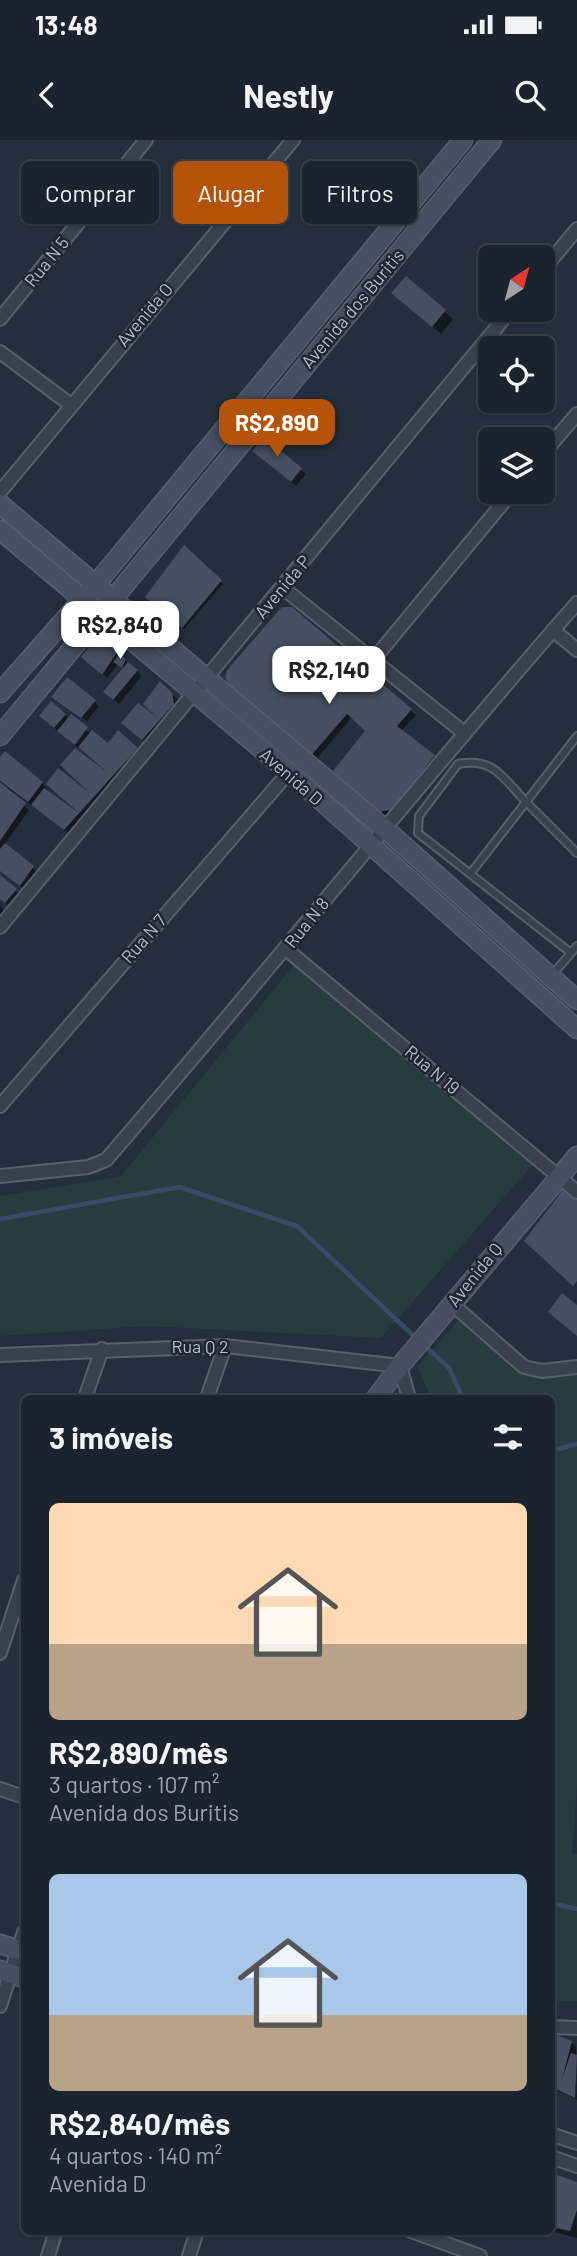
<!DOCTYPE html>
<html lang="pt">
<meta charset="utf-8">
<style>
:root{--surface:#1b232e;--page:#242b36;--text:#f1f3f6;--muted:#a0a4aa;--line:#39404a;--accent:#b45309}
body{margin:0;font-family:Barlow,sans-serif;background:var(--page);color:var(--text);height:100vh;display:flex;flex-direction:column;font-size:26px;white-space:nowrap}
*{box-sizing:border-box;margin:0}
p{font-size:23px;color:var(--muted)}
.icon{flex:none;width:38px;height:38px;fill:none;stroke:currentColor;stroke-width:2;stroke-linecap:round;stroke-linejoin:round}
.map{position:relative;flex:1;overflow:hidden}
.drawer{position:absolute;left:21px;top:1255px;width:534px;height:840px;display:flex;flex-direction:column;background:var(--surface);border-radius:10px;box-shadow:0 2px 5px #0004,0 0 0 2px var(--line)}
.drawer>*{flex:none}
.hud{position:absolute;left:21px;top:21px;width:536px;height:63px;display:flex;gap:14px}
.needle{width:46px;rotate:36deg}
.controls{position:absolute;left:478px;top:105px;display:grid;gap:14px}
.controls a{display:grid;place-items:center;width:77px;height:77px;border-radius:10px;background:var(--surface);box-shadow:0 2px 5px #0004,0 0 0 2px var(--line);font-size:35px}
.price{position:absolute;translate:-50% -60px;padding:0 16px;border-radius:14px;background:#fff;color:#222;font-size:23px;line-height:46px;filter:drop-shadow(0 2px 4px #0008)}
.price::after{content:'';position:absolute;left:50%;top:42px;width:21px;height:16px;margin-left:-10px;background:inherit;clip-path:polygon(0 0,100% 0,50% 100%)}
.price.current{background:var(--accent);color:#fff}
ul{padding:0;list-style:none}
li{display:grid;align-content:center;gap:14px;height:371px;padding:0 28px}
li span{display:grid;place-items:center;height:217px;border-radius:10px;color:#555}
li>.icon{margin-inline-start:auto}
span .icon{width:126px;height:126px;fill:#fffc;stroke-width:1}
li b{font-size:30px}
h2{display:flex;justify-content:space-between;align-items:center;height:84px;padding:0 28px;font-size:30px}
.pill{padding:0 24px;border-radius:10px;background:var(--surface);box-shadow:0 2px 5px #0004,0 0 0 2px var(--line);font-size:24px;line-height:63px}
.pill.current{background:var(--accent);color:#fff}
.status{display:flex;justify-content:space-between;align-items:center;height:49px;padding:0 35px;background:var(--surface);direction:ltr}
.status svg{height:19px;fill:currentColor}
header{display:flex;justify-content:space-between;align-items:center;height:91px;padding:0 28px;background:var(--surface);font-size:32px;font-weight:700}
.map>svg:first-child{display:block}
</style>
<div class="status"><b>13:48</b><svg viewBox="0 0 49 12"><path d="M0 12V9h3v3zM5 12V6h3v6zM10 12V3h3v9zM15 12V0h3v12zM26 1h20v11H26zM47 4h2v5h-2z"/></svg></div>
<header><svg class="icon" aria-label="back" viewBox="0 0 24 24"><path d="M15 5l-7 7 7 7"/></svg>Nestly<svg class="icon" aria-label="search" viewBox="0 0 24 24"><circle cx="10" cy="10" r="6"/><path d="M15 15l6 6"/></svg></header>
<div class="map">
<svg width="577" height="2116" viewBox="0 0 577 2116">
<rect width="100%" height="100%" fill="#242f3e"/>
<!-- green -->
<path fill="#263c3f" d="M295,824L535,1022L381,1198L147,1186L0,1196V1056L121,1036Z
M470,1168L526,1231L577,1219V1648L572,1713L577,1714V1861H551V1258H431L417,1226Z"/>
<!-- shadow -->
<path fill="#0007" d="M406,138L453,179L441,194L401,160Z
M264,299L306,334L296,346L259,316Z
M184,408L223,444L184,489L147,456Z
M103,499L142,536L119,564L111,557L124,529L118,524L107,538L84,517Z
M336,510L416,575L401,591L438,621L398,674L383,676L335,631L367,591L352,577L315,621L263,578Z
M160,544L177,559L178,569L148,604L128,588L158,578Z
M59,561H94L99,566L87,581Z
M65,575L109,606L118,592L142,614L70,694L16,654L14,657L29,670L4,705L38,732L25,750L0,730V620L5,614L42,643L51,655L76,673L103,628L46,581Z
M0,737L20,755L11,767L0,758Z
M0,766L5,771L0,778Z
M571,1902L576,1907L577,1960L551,1948V1926Z
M551,2035L577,2044V2098L551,2091Z"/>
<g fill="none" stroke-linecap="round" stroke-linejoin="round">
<!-- stream -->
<path stroke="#394c67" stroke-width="4.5" d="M0,1079L180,1047L297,1086L418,1200
M425,1206L449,1228L463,1258
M551,1311L577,1304
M551,1763L577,1769"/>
</g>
<!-- building -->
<path fill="#455162" d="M406,136L446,170L432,187L391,153Z
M264,297L302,328L291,342L252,311Z
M184,405L222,440L182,488L145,457Z
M282,467H292L412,569L397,586L435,615L392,670L377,672L333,631L365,591L347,574L309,618L229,546L225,537L227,530Z
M104,497L118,511L102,535L81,517L96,498Z
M119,514L126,519L122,528L113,522Z
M128,522L138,530L113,560L103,552Z
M67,537L96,560L81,578L51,557Z
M160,541L172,553L174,564L142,600L121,583L138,563L157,577L143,564Z
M51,561L66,574L54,588L39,576Z
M71,574L88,587L75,605L57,591Z
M92,590L108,603L118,590L138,608L64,690L31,665L44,648L79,673L46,644L58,628L91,654L60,625L75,608L107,632L78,607Z
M5,611L43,642L28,662L0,641V617Z
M0,642L26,663L0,701Z
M5,703L34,726L20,746L0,731V709Z
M0,735L17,749L5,763L0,759Z
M565,1047L577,1057V1141L573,1146L524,1101Z
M562,1153L577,1165V1196L548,1172Z
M557,1895L572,1901L562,1939L571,1913L577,1915L575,1958L551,1947V1918Z
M551,2033L577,2042V2070L570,2091L551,2087Z"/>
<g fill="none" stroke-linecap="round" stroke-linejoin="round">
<!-- lane casing -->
<g stroke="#565f6c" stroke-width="10">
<path id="lane" d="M577,596L526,662L577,713
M470,734L526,662C503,638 494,617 458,624L419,676L418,693L571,813
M552,835L577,806"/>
</g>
<!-- street casing -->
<g stroke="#565f6c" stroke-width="16">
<path id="street" d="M542,131L577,89
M0,179L146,0
M0,212L71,265
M542,315L577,274
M0,352L293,0
M283,448L463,592
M553,490L577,510
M374,519L512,352
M0,787L511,170
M286,809L577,1052
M0,966L289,632
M0,1036L88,1027L106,1020C265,836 416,646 577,463
M452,1164L524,1227L542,1231L577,1227
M0,1215L225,1206L400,1226L409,1258
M85,1258L102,1209
M207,1258L225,1206
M0,1513L24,1440
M0,1649L24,1657
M0,1866L24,1792
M551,1887L577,1888
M551,1994L577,2003
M551,2017L577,2026
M411,2091L480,2116
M48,2116L56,2091
M189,2116L197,2091"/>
</g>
<!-- secondary casing -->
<g stroke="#565f6c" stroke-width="21">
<path id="secondary" d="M0,364L384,688L577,860
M0,390L289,632L577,889
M0,553L96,444L463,0
M0,596L492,0
M376,1258L400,1226L577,1016
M0,1804L24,1812
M0,1830L24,1838"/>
</g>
<!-- lane -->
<use href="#lane" stroke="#38414e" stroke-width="6"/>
<!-- street -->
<use href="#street" stroke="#38414e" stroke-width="12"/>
<!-- secondary -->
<use href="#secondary" stroke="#465061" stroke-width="18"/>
</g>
<g text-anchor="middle" stroke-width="5" stroke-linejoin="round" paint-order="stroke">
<!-- street labels -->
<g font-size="18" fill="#b4bcc9" stroke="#1d2633">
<text transform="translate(47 122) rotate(-51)" y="6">Rua N 5</text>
<text transform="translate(353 169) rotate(-50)" y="6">Avenida dos Buritis</text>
<text transform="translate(145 175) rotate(-50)" y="6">Avenida O</text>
<text transform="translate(283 447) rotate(-50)" y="6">Avenida P</text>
<text transform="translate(291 637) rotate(41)" y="6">Avenida D</text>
<text transform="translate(307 783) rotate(-51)" y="6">Rua N 8</text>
<text transform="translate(144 799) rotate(-49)" y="6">Rua N 7</text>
<text transform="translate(432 930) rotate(40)" y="6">Rua N 19</text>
<text transform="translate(475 1135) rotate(-51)" y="6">Avenida Q</text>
<text x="200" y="1213">Rua Q 2</text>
</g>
</g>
</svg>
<div class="controls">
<a><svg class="needle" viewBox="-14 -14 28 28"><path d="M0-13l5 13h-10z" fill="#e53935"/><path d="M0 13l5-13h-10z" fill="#a0a4aa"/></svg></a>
<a><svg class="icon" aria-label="locate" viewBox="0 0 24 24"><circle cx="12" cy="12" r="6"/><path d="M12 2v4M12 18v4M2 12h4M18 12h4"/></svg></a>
<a><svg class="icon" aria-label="layers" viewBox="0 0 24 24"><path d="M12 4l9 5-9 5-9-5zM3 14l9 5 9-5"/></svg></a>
</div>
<b class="price current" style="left:277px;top:319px">R$2,890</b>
<b class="price" style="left:120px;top:521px">R$2,840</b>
<b class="price" style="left:329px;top:566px">R$2,140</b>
<div class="hud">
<a class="pill">Comprar</a>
<a class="pill current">Alugar</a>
<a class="pill">Filtros</a>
</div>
<section class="drawer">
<h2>3 imóveis<svg class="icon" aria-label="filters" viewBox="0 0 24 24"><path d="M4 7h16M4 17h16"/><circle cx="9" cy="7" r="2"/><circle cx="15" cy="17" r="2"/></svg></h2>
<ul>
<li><span style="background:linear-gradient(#ffd9b3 65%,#b9a48a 0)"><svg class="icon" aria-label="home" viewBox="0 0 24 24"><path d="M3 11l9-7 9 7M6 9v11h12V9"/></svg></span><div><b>R$2,890/mês</b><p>3 quartos · 107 m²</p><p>Avenida dos Buritis</p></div></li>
<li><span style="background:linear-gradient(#a9c7e8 65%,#b9a48a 0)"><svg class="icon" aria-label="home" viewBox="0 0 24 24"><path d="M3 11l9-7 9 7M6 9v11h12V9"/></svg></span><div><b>R$2,840/mês</b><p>4 quartos · 140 m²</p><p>Avenida D</p></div></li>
</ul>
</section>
</div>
